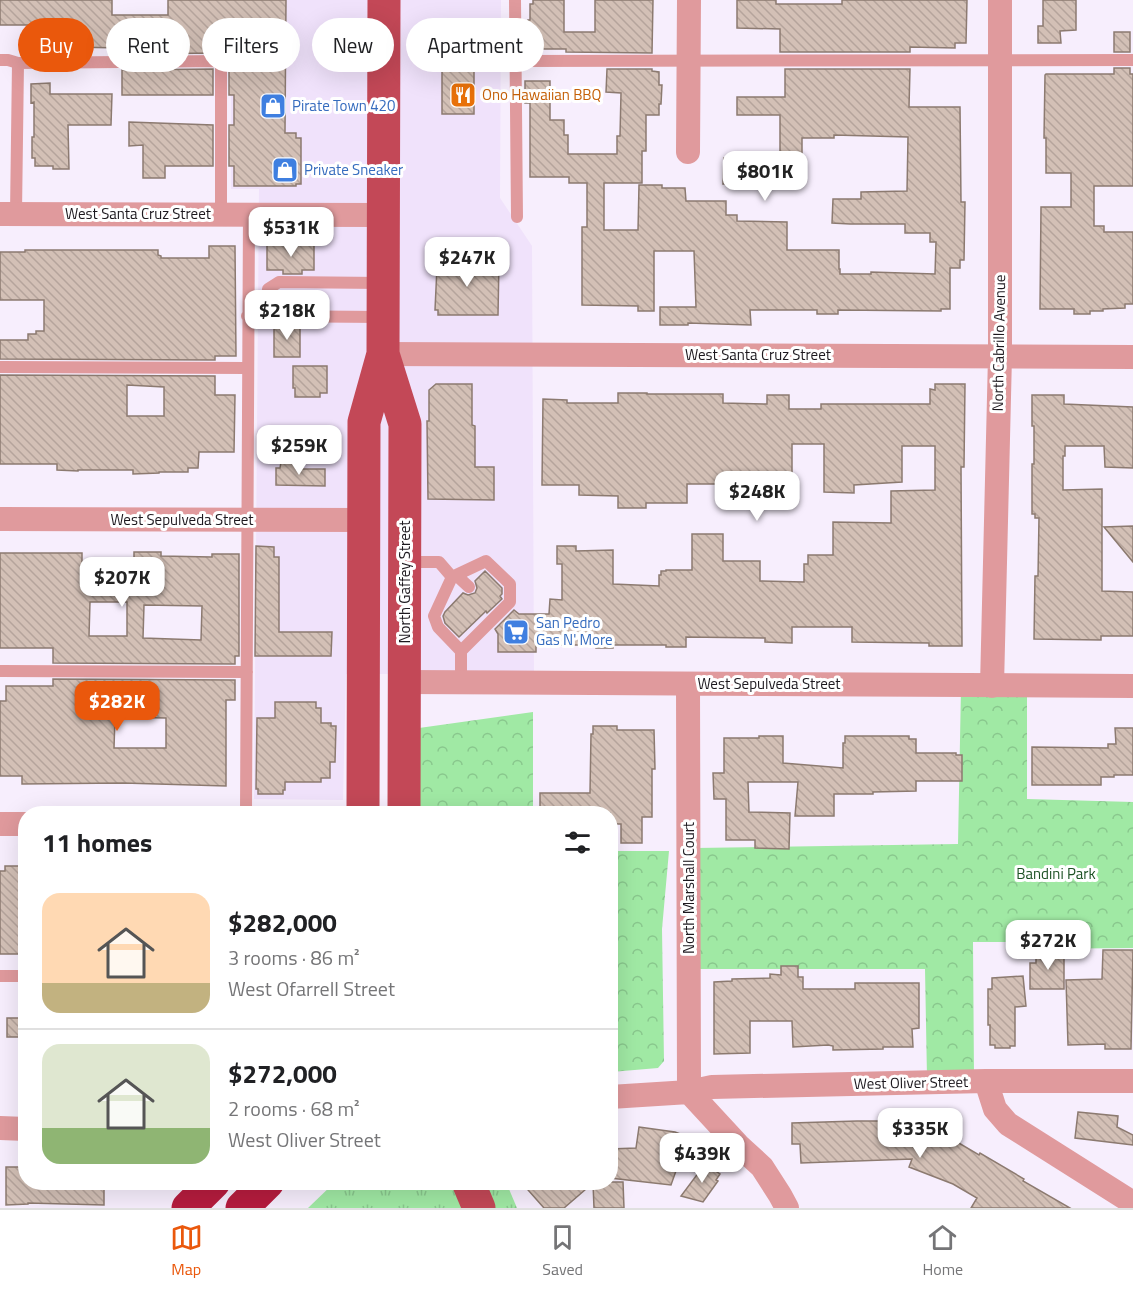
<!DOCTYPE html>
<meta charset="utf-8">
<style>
:root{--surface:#fff;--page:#f6f6f6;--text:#202124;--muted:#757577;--line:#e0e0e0;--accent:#ea580c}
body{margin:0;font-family:"Titillium Web",sans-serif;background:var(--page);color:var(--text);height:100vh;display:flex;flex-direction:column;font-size:22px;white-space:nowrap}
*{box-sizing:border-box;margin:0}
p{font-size:20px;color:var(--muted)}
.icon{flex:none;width:33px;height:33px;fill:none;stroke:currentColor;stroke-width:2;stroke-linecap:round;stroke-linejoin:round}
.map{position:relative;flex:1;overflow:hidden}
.panel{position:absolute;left:18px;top:806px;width:600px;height:384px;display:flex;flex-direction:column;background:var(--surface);border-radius:24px;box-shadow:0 6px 24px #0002}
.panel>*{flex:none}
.banner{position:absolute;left:18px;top:18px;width:600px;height:54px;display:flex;gap:12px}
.price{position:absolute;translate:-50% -51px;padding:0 14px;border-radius:12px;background:#fff;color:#222;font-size:20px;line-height:39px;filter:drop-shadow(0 2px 3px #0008)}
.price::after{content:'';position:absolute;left:50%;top:36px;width:18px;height:14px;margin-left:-9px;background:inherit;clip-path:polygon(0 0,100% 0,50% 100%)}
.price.selected{background:var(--accent);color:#fff}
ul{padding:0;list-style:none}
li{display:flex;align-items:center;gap:18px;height:150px;padding:0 24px}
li+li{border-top:2px solid var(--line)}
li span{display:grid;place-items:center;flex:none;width:168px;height:120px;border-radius:18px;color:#555}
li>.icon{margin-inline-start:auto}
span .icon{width:72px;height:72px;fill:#fffc;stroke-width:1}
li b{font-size:26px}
h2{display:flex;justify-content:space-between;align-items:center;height:72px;padding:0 24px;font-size:26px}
.tag{padding:0 21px;border-radius:27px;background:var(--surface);box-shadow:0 6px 24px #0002;font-size:21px;line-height:54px}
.tag.selected{background:var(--accent);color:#fff}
.menu{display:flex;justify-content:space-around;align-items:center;height:84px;border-top:2px solid var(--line);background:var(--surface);font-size:16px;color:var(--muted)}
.menu a{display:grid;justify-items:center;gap:3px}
.menu .selected{color:var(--accent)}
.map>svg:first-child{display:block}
</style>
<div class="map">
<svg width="1133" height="1208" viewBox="0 0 1133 1208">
<defs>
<pattern id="grass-tufts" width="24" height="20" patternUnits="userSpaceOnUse" patternTransform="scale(1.5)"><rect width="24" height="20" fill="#a0e9a4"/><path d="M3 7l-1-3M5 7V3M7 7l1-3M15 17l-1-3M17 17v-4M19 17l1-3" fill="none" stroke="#89c78d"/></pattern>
<pattern id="forest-crowns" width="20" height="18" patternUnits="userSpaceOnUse" patternTransform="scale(1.5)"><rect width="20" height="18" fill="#a0e9a4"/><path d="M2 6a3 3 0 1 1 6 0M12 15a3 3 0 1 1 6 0" fill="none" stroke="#89c78d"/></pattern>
<pattern id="building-back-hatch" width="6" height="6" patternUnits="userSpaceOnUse" patternTransform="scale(1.5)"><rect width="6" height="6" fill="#d3c0b6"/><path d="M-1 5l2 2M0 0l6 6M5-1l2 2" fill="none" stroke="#b5a49c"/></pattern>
</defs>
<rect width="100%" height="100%" fill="#f7eefd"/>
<!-- built -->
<path fill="#f0e2fb" d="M223,0H501L500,198L532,246L534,674H346L343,800L254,799L259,189H231V56L223,55Z"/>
<!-- grass -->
<path fill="url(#grass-tufts)" d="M335,1182H506L517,1208H308Z"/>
<!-- forest -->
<path fill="url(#forest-crowns)" d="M961,688H1027V799L1133,802V948L1028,949L1026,942H973L974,1077L927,1078L925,969H695V848L958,844Z
M533,712V813H418L419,728Z
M611,851H669L662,929L664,1061L658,1068L611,1072Z"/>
<!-- building -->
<path fill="url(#building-back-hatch)" stroke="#8c7a70" stroke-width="1.5" fill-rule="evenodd" d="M0,0H112V15H168V0H286L285,133H296V138H301V184H296V186H234V166H229V125H234V95H229V61L226,54L221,53L122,54V48L71,47V52H50V25H0Z
M533,0H564V32H595V0H653L652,53L566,52V49H528V20H530V4H533Z
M737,0H776V4H842V0H967L966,43H955V48L910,47V52H780V29L737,28Z
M1043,0H1076V30L1060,31L1061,43H1038V26H1043Z
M1114,32H1130V52H1114Z
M442,67H474V114H442Z
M1114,68H1130V74H1133V186H1094V226H1104V232H1133V304H1125V308L1103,309V311H1090V314H1074V309H1040L1041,207H1071V173H1046V138H1044L1045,75L1046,74H1114Z
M213,69V95H122V70Z
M607,69H652V71L659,72V85H662L661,104H659V115H646V151H642V183H604V230H638L639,185H662V188H685L686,201H726V215H737V221L787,222V250H839V269H840V274H871V272L935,274L936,242H930V233H905V224H850L832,223L833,199H861V192L907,191L908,137L834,135V138H802V184H723L724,158H728V155H780V115H737V97H785V69H910L909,107H960L961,202H965L964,260H960V268H950V309H941V311L838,310V314H817V310H750L751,325L688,323V325H660V307H696L694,251H654V311H638V306L582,305V227H587V183H569V177H530V103H525V81H550V120H564V135H568V154H617V136H620L621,93L606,92Z
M50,83V94H112L111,125H68L69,169H53V166H35V158H32V137H34V102L31,103V84Z
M129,122L213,125V166H165V178H143V145L129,146Z
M267,244H314V270H302V274H283V270H267Z
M209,246H235L236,356H215V360L0,359V340H28V334H36V331H44V300H0V252H25V250H158V255L161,256V258H209Z
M443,260L499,261L498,315H438V310H435L437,267Z
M274,325H300V357H274Z
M293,366H327V393H320V397H295V388H293Z
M0,375L215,376V395H235L234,452H199L198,468H188V472H159V473L133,474V470H78V471L57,470V464H0ZM127,385L164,387V416H127Z
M436,384H472V425L475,426V467H494V500L428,499L427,421H429V390Z
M935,384H965L964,467H961L962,646H929V643L852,642V627H792V643L765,642V638L686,637V647H666V645H613V648H596V645H536V652H498V634L495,629L514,610L519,614H549L550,599L562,600V564H557V546H576V551L613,550V584L659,586V575H661V571H666V570H692V534H723V561H760V581L804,582V564H808V555H833V522L891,523V491L935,490V446H902V482L854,485V493L824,492V444H792V491L764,490V478H723V484H687V503H646V508H618V496L579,495V485H542L543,399L567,400V403H618V393H647V394H723V403L767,404V395H789V409H821V404H930V389L935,390Z
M1032,395H1064V404L1133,407V468L1105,467L1104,446H1065V456H1063V490L1102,489V591L1133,592V636H1101V640L1034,639L1035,576H1038L1039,518H1035V514H1032V464H1034V426H1032Z
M281,462L296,463V469H325V486L276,485V468H280Z
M1133,526V562L1104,527Z
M256,546L274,547V557H279V632H332L331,656H255Z
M134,552H161V556L212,557V554H239V656H235V664L53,663V648H0V553H82V566L134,565ZM90,602H127V636H89ZM144,605L202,606L201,640L143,638Z
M485,571L502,588V594L500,596L502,599L487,613L486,611L459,637L445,623L443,616L445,612L463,593L468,595L475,593L477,588L475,581Z
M53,679L235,680V700H226V786L123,783L22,784V776H0V701H6V686H53ZM115,717L166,718V748H114Z
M275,702H316V708H321V723H331V726H336L335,762H330V778H321V782H285V790H283V794H258V789H256L257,718H275Z
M593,726H617V730H654L655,769H652V817H642V843H621V824H610V813H540V793H590L591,734H593Z
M1115,728H1133V775H1114V777H1101V785H1032V747L1108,748V744H1116Z
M759,736H783V763L843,768V743H845V736H909V739H916V753H956V755H962V781H916V791L873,792V794H834V816H795L798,782H748L749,812L790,813L789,849L755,848V840H726V799H714L713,773H724V738H759Z
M5,866H23V954H0V871H5Z
M1103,950H1133L1131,1049H1105V1044L1068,1045L1066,980L1102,979Z
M1036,951H1064V989H1030V963H1036Z
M781,966H798V977H803V989H855V983H919V1028L912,1029L913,1047H883V1049L833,1050V1046L828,1045L793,1047L792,1021H750V1053L714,1054V982L732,981V979L770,978V974L781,975Z
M1023,976L1026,1006L1015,1007V1046H1010V1048H995V1045H990V1025H988V989H992V978Z
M7,1018H23V1037H7Z
M1078,1112L1118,1116L1117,1127L1133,1135V1145L1075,1138Z
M857,1121H903L952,1139L979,1155L980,1153L1024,1179L1023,1181L1070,1208H971L977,1198L953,1184L909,1167L912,1159L801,1163L800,1144H792V1123Z
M639,1127L675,1132L688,1137L671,1185L610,1178V1149L636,1148Z
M705,1164L720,1174L716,1180L718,1181L703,1202L681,1196Z
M6,1167H26V1182H104V1205L28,1203V1204L6,1205Z
M521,1182H623L624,1208H594L593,1183L564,1208H544Z"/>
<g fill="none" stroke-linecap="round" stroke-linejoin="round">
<!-- lane -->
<path stroke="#e09a9d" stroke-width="12" d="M515,0L517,217
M0,60H8L18,63
M516,61L1133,60
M16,213L18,63L221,61V214
M247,316L381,317
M266,316L268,289L279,282L382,283
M0,367L247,368
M406,562H439L452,577L434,616L438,627L461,651V682
M456,575L469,587
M452,577L486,561L510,584V602L461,651
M0,671L247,672
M246,813L249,214
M0,976H26"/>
<!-- street -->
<path stroke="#e09a9d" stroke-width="24" d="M688,152L689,0
M0,214L383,215
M383,354L1133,357
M0,519L363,520
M404,682L1133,686
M688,684L689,1092L712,1087L986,1081H1133
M992,686L1000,356V0
M0,824H26
M986,1081L995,1109L1008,1124L1133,1203
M610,1097L689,1092L738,1145L762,1167L780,1195L787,1208
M0,1128L26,1129"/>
<!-- primary -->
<path stroke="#c34857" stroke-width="33" d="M383,354L405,424L404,813
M363,813L364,422L383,354L384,0
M468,1182L479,1208"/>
<!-- highway -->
<path stroke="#b61c3e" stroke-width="33" d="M188,1208L214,1182
M242,1208L268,1182"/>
</g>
<!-- icons -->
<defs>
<g id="restaurant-square" transform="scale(1.35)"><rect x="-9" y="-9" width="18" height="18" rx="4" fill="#e8710a" stroke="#fff"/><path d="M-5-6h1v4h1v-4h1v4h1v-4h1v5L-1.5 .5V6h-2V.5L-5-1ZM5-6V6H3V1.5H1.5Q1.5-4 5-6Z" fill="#fff"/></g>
<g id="shop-square" transform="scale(1.35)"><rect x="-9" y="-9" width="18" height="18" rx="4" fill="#3f7fe0" stroke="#fff"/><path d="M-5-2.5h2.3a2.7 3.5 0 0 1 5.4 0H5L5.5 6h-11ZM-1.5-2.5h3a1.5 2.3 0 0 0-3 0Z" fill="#fff"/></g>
<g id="supermarket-square" transform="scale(1.35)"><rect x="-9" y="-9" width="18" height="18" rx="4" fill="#3f7fe0" stroke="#fff"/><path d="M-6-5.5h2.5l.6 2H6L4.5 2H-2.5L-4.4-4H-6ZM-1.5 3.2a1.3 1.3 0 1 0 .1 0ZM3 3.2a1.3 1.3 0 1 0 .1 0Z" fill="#fff"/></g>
</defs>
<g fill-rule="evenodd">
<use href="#restaurant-square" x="463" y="95"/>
<use href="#shop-square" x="273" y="106"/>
<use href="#shop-square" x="285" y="170"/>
<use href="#supermarket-square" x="516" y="632"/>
</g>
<g text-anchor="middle" stroke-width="6" stroke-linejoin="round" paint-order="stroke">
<!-- food labels -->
<g font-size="15" fill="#c56008" stroke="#fff" text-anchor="start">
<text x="482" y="100">Ono Hawaiian BBQ</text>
</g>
<!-- shop labels -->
<g font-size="15" fill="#366cbe" stroke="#fff" text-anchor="start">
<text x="292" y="111">Pirate Town 420</text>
<text x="304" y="175">Private Sneaker</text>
<text x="536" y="628">San Pedro<tspan x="536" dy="17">Gas N' More</tspan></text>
</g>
<!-- street labels -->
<g font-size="15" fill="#1c181e" stroke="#fff">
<text x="138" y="219">West Santa Cruz Street</text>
<text transform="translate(999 343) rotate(-89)" y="5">North Cabrillo Avenue</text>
<text x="758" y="360">West Santa Cruz Street</text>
<text x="182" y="525">West Sepulveda Street</text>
<text transform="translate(405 582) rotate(-90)" y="5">North Gaffey Street</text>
<text x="769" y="689">West Sepulveda Street</text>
<text transform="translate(689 888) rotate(-90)" y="5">North Marshall Court</text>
<text transform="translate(911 1083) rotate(-1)" y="5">West Oliver Street</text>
</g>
<!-- park labels -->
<g font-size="15" fill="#1d5224" stroke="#fff">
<text x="1056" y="879">Bandini Park</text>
</g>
</g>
</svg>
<b class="price" style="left:765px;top:202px">$801K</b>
<b class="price" style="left:291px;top:258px">$531K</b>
<b class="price" style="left:467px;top:288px">$247K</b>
<b class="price" style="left:287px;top:341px">$218K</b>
<b class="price" style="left:299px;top:476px">$259K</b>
<b class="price" style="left:757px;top:522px">$248K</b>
<b class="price" style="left:122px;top:608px">$207K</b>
<b class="price selected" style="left:117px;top:732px">$282K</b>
<b class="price" style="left:1048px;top:971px">$272K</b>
<b class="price" style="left:920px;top:1159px">$335K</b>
<b class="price" style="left:702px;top:1184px">$439K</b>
<div class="banner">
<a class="tag selected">Buy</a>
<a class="tag">Rent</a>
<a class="tag">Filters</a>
<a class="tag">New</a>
<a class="tag">Apartment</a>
</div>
<section class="panel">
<h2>11 homes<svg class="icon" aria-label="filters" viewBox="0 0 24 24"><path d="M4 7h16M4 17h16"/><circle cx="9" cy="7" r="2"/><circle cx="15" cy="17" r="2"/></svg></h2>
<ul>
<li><span style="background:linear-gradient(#ffd9b3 75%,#c2b280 0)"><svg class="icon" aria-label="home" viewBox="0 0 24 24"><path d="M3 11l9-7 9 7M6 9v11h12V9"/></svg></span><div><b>$282,000</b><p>3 rooms · 86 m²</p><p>West Ofarrell Street</p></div></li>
<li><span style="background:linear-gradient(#dfe7d0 70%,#8fb573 0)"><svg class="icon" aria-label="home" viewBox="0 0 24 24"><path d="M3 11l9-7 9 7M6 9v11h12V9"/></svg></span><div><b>$272,000</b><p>2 rooms · 68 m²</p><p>West Oliver Street</p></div></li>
</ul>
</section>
</div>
<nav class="menu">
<a class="selected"><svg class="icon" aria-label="map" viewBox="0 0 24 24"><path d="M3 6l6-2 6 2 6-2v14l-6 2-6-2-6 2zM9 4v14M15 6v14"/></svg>Map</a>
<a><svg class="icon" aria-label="saved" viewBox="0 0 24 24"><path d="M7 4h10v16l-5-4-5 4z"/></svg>Saved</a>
<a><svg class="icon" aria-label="home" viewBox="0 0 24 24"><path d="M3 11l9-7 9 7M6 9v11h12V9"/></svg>Home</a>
</nav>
